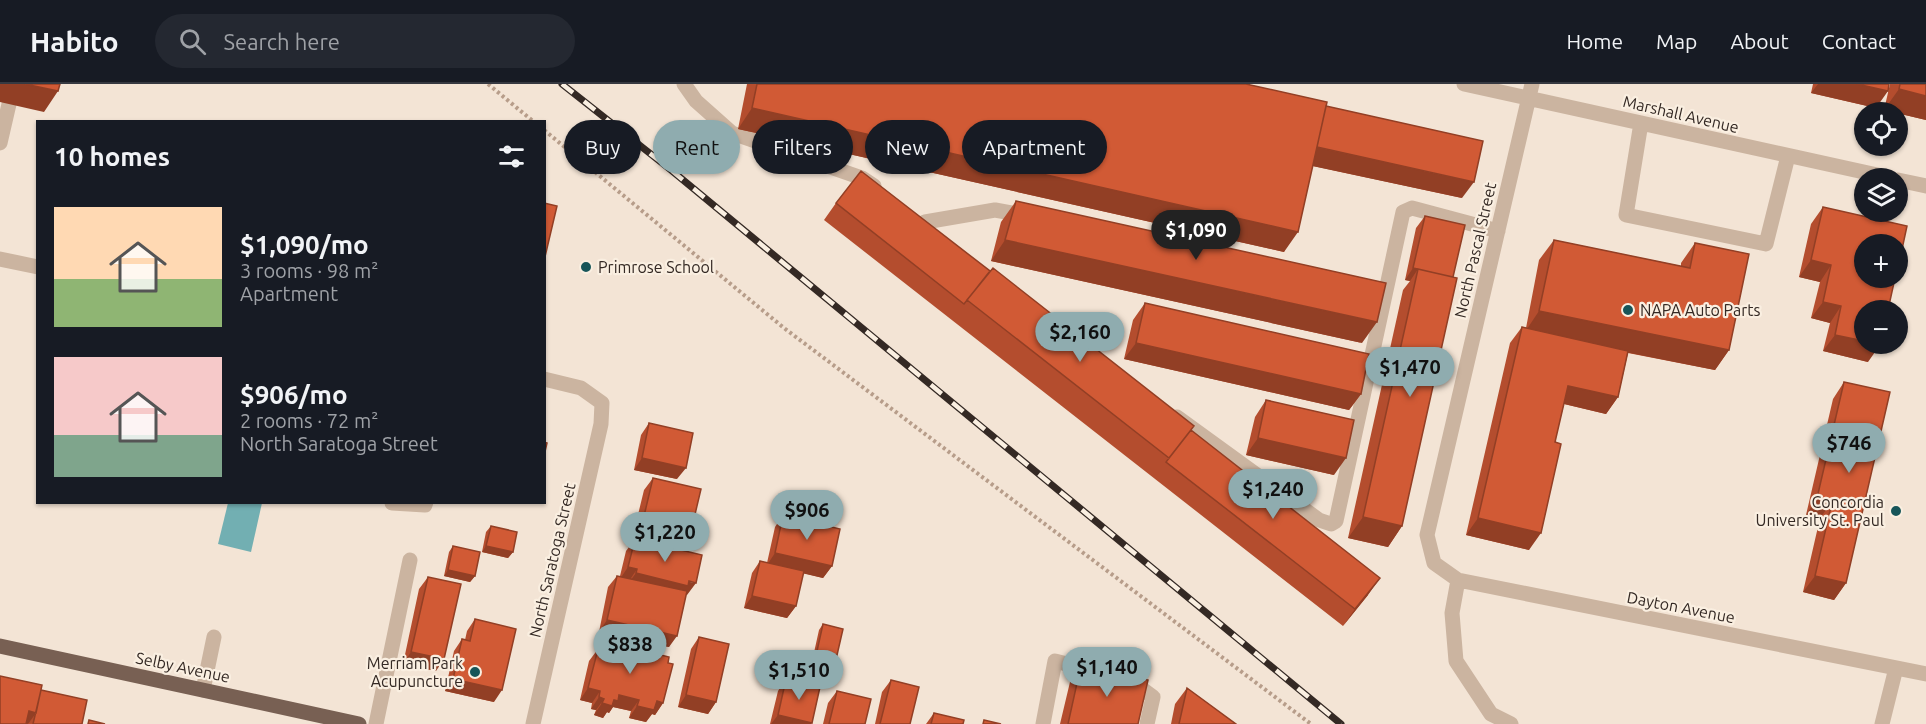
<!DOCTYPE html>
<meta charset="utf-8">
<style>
:root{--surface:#171b24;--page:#242831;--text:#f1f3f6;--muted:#9ea1a6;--line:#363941;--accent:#8facaf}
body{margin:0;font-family:Ubuntu,sans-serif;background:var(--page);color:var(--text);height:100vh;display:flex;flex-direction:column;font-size:22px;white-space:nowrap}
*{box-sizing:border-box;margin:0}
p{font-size:20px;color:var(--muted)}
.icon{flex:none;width:33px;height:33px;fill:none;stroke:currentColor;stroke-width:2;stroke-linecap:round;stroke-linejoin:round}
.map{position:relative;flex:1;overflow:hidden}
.side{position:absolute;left:36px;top:36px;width:510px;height:384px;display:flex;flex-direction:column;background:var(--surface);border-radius:0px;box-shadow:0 2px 4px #0004}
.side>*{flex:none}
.top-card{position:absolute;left:564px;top:36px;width:570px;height:54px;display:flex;gap:12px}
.fabs{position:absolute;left:1854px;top:18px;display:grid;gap:12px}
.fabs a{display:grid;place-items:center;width:54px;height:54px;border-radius:50%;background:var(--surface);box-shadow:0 2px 4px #0004;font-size:30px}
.price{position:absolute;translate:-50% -51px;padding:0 14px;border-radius:21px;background:var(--accent);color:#111;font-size:20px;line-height:39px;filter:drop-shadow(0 2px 3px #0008)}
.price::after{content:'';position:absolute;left:50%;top:36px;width:18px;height:14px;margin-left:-9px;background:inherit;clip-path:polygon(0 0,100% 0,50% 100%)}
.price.on{background:#222;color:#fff}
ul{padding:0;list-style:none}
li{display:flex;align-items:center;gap:18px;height:150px;padding:0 18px}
li span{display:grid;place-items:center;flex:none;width:168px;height:120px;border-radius:0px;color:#555}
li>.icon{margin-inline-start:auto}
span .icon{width:72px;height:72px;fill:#fffc;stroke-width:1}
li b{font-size:26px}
h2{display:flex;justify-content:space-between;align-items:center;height:72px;padding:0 18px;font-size:26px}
.tag{padding:0 21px;border-radius:27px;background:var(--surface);box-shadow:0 2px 4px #0004;font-size:21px;line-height:54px}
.tag.on{background:var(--accent);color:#111}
header{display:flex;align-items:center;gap:36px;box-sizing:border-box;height:84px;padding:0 30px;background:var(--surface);border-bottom:2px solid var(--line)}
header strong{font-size:28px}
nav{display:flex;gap:33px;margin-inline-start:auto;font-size:21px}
.search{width:420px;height:54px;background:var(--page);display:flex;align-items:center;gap:15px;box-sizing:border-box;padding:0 21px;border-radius:33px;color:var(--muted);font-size:22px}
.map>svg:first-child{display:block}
</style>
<header>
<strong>Habito</strong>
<div class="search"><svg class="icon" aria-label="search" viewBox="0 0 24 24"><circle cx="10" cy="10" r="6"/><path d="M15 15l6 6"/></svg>Search here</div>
<nav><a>Home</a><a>Map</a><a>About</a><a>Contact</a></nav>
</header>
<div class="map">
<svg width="1926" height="640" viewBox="0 0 1926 640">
<rect width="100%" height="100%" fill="#f3e4d5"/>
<!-- water -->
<path fill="#72afb2" d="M228,419H262L251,468L218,460Z"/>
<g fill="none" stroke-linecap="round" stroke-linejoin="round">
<!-- path -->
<path stroke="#b79d8a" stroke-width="4" stroke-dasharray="3 3" stroke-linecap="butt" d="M488,0L534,38
M544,46L784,244L1311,640"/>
<!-- minor -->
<path stroke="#cbb4a0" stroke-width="15" d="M684,0L696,17L732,49L862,94L874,102
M1464,0L1891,94
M1532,0L1427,451L1434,479L1458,496L1926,590
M1641,39L1626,131L1766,160L1788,72
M0,59L9,20
M1898,96L1926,102
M925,138L995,126L1028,132
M0,175L38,183
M1177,333L1319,436L1331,440L1336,437L1403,128L1412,124L1498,147
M392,419L425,421L426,418
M1458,496L1452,529L1456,577L1491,630L1511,640
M1130,596L1153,613L1147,640
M203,606L214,553
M376,640L410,476
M533,640L601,340L602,319L581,304L544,295
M1043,640L1055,577L1098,588
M1882,640L1896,584"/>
<!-- major -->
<path stroke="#786053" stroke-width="15" d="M0,562L359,640"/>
<!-- rail casing -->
<g stroke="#342924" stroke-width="7">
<path id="rail" d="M562,0L671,86L1341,640"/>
</g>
<!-- rail -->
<use href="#rail" stroke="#faefe1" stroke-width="4.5" stroke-dasharray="14" stroke-linecap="butt"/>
</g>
<!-- wall -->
<path fill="#b44d2e" d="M747,0H1246L1326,22L1462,114L1313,82L1284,168L738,45Z
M1813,0H1889L1876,24L1811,9Z
M1890,0H1926V36L1884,26Z
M1016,117L1362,259L991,177L1001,138Z
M836,119L1191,346L1368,511L1343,542L824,136Z
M1823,123L1868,278L1823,267L1830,239L1811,234L1820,198L1799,193L1811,140Z
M1425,132L1453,193L1402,442L1388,463L1348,454L1403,206L1410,197L1405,196L1416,144Z
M1554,156L1681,182V179L1695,159L1729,266L1715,286L1628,269L1618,313L1606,330L1564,320L1529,466L1466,451L1510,259L1522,243L1526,244L1539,176Z
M1145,219L1361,310L1349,326L1124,275L1133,236Z
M1844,298L1846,499L1834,516L1803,508L1820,434L1806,431L1833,315Z
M1266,316L1334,391L1246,371L1255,333Z
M649,339L677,395L634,386L641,351Z
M653,394L684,455L635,443L644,406Z
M783,431L832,482L823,494L803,489L796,522L787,534L744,524L752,489L760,477L767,479L775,443Z
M491,442L513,468L508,474L482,468L486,448Z
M635,455L687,511H686L669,563L599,548L608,503L617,492H620L626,467Z
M453,462L475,492L470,498L444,492L449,468Z
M428,493L436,587L403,580L419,505Z
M475,535L494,618L445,607L454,567L462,555L465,556L467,547Z
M823,540L837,571L833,577L813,573L819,546Z
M699,553L716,618L708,630L678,623L691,565Z
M605,557L668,579L663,619L655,631L652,630L646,638L629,634L631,627L613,623L609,629L607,628L603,634L594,631L596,626L591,625L592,619L580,616L589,577L598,565H599Z
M1081,581L1138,640H1060L1070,598Z
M786,595L811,640H770L778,607Z
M891,596L910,640H875L882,608Z
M1187,604L1236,640H1171L1175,620Z
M41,606L82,640H0Z
M837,607L865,640H823L828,619Z
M934,629L963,640H926Z"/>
<!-- shaded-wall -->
<path fill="#923f25" d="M0,0H25L58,7L44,28L0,18Z
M1818,0H1857L1888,7L1876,24L1811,9Z
M1899,5L1926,12V36L1884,26Z
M752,24L1298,148L1284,168L738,45Z
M1315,63L1474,98L1462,114L1303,80Z
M1005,156L1377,238L1362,259L991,177Z
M1811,176L1831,181L1820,198L1799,193Z
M1413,184L1453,193L1418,185L1410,197L1405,196Z
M1823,218L1841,222L1830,239L1811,234Z
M1539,227L1729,266L1715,286L1525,248Z
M1835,251L1864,257V260H1874L1880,261L1868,278L1823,267Z
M1136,259L1361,310L1349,326L1124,275Z
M1568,302L1618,313L1606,330L1556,318Z
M1258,354L1346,374L1334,391L1246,371Z
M642,374L686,384L677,395L634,386Z
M1817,414L1832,418L1820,434L1806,431Z
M644,432L692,443L684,455L635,443Z
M1363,433L1402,442L1388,463L1348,454Z
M1478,434L1541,449L1529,466L1466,451Z
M486,462L513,468L508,474L482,468Z
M775,469L832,482L823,494L767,481Z
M628,483L637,485L629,497L620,495Z
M448,486L475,492L470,498L444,492Z
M636,489L696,499L687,511L627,501Z
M1815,492L1846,499L1834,516L1803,508Z
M1380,494L1368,511L1343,542L1355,525Z
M752,512L796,522L787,534L744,524Z
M607,536L677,552L669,563L599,548Z
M817,567L837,571L833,577L813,573Z
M411,568L444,575L436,587L403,580Z
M453,595L502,606L494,618L445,607Z
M588,604L600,607L592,619L580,616Z
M619,611L639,616L631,627L613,623L609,629L607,628L603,634L594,631L602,619L614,616Z
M686,611L716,618L708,630L678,623Z
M599,613L604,615L596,626L591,625Z
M657,617L663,619L655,631L652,630L646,638L629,634L637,622Z
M29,627L36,629L28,640H20Z
M778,631L812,639L811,640H771Z"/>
<!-- building -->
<path fill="#d15a35" stroke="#923f25" stroke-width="1.5" d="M25,0H60L58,7Z
M757,0H1246L1327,18L1298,148L752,24Z
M1857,0H1889L1888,7Z
M1900,0H1926V12L1899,5Z
M1326,22L1483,57L1474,98L1317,63Z
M861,87L990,187L964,220L836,119Z
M1016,117L1386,199L1377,238L1005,156Z
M544,119L557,122L544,177Z
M1823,123L1907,142L1898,184V160H1864V194H1895L1888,226H1864V257L1835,251L1841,222L1823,218L1831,181L1811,176Z
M1425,132L1465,141L1453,193L1413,184Z
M1554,156L1690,184L1695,159L1749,170L1729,266L1539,227Z
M993,184L1194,342L1169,374L967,216Z
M1418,185L1457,194L1402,442L1363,433Z
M1145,219L1369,270L1361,310L1136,259Z
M1522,243L1628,267L1618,313L1568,302L1555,358L1561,360L1541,449L1478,434Z
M1844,298L1890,308L1846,499L1815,492L1832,418L1817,414Z
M1266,316L1354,336L1346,374L1258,354Z
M649,339L693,349L686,384L642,374Z
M1191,346L1380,494L1355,525L1166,378Z
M544,358L547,359L544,372Z
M653,394L701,405L692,443L644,432Z
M783,431L840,445L832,482L775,469Z
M491,442L517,448L513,468L486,462Z
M635,455L702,471L696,499L689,497L688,502L636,489L637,485L628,483Z
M453,462L480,468L475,492L448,486Z
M760,477L804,487L796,522L752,512Z
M617,492L687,507L677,552L607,536Z
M428,493L461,500L444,575L411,568Z
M475,535L516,545L502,606L453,595L462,555L470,557Z
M823,540L843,545L837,571L817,567Z
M699,553L729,560L716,618L686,611Z
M605,557L669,573L668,579L673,580L663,619L657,617L654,626L637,622L639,616L619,611L618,617L614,616L612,622L602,619L604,615L599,613L600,607L588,604L598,565L603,566Z
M1081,581L1148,596L1138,640H1068Z
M0,592L42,601L36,629L29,627L26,640H0Z
M786,595L820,603L812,639L778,631Z
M891,596L919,603L910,640H880Z
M1187,604L1236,640H1179Z
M41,606L87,616L82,640H33Z
M837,607L871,615L865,640H829Z
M934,629L964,636L963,640H931Z
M89,636L105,640H88Z
M984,636L1001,640H983Z"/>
<!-- markers -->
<g fill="#175559" stroke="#faefe1" stroke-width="2">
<circle cx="586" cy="183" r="6"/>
<circle cx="1628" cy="226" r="6"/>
<circle cx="1896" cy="427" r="6"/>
<circle cx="475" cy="588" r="6"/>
</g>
<g text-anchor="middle" stroke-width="4.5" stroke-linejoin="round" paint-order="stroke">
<!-- street labels -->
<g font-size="16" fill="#342924" stroke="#faefe1">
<text transform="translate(1681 30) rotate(13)" y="6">Marshall Avenue</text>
<text transform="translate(1475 166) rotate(-77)" y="6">North Pascal Street</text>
<text transform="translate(552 476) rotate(-77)" y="6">North Saratoga Street</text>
<text transform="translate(1681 523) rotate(11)" y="6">Dayton Avenue</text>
<text transform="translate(183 583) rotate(12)" y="6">Selby Avenue</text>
</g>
<!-- poi labels -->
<g font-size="16" fill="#342924" stroke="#faefe1" text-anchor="start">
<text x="598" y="189">Primrose School</text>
<text x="1640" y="232">NAPA Auto Parts</text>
<text x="1884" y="424" text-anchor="end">Concordia<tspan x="1884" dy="18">University St. Paul</tspan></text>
<text x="463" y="585" text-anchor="end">Merriam Park<tspan x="463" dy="18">Acupuncture</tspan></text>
</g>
</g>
</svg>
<div class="fabs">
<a><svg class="icon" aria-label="locate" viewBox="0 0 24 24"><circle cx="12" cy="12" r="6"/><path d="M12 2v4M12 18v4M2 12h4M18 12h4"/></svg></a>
<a><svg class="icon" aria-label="layers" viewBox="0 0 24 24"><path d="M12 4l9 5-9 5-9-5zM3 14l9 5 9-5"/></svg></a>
<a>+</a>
<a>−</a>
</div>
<b class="price on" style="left:1196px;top:177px">$1,090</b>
<b class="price" style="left:1080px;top:279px">$2,160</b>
<b class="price" style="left:1410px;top:314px">$1,470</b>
<b class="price" style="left:1849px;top:390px">$746</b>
<b class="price" style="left:1273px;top:436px">$1,240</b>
<b class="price" style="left:807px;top:457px">$906</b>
<b class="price" style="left:665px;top:479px">$1,220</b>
<b class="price" style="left:630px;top:591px">$838</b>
<b class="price" style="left:1107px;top:614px">$1,140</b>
<b class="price" style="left:799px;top:617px">$1,510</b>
<div class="top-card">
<a class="tag">Buy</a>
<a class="tag on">Rent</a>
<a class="tag">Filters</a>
<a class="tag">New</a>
<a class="tag">Apartment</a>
</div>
<section class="side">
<h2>10 homes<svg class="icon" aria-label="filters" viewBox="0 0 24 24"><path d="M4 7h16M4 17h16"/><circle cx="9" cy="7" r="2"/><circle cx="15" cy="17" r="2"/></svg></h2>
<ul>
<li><span style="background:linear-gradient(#ffd9b3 60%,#8fb573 0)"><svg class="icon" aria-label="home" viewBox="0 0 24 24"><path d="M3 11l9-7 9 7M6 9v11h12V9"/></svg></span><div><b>$1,090/mo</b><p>3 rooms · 98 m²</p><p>Apartment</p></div></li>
<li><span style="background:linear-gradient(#f6c9c9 65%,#7fa58c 0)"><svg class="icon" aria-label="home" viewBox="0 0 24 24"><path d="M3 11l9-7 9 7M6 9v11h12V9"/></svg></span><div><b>$906/mo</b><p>2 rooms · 72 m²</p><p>North Saratoga Street</p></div></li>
</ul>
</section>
</div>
